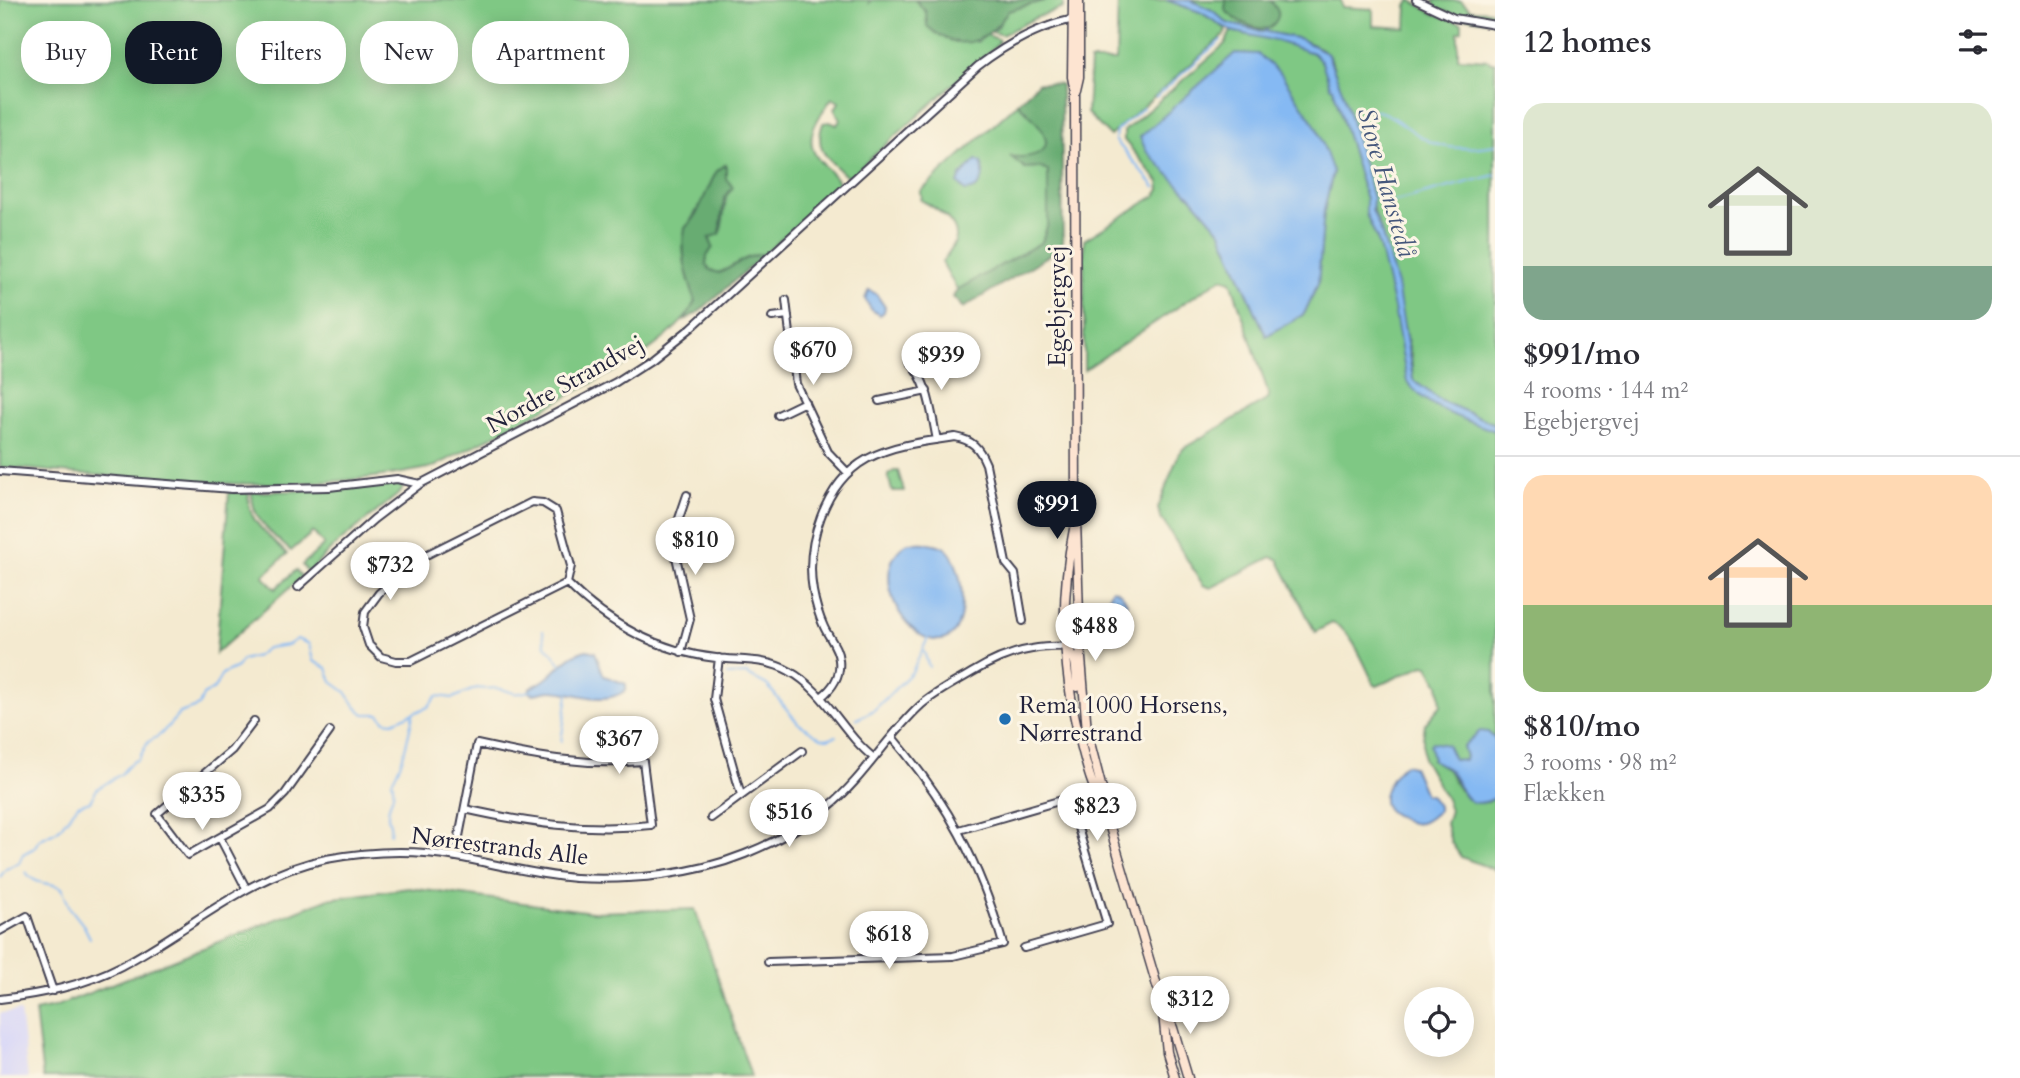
<!DOCTYPE html>
<meta charset="utf-8">
<style>
:root{--surface:#fff;--page:#f2f2f3;--text:#2b2b33;--muted:#7c7c81;--line:#e1e1e2;--accent:#111827}
body{margin:0;font-family:Cardo,serif;background:var(--page);color:var(--text);height:100vh;display:flex;flex-direction:column;font-size:26px;white-space:nowrap}
*{box-sizing:border-box;margin:0}
p{font-size:23px;color:var(--muted)}
.icon{flex:none;width:38px;height:38px;fill:none;stroke:currentColor;stroke-width:2;stroke-linecap:round;stroke-linejoin:round}
.map{position:relative;flex:1;overflow:hidden}
.panel{display:flex;flex-direction:column;background:var(--surface);width:525px}
.panel>*{flex:none}
.banner{position:absolute;left:21px;top:21px;width:665px;height:63px;display:flex;gap:14px}
.controls{position:absolute;left:1404px;top:987px;display:grid;gap:14px}
.controls a{display:grid;place-items:center;width:70px;height:70px;border-radius:50%;background:var(--surface);box-shadow:0 4px 18px #0003;font-size:35px}
.price{position:absolute;translate:-50% -60px;padding:0 16px;border-radius:24px;background:#fff;color:#222;font-size:23px;line-height:46px;filter:drop-shadow(0 2px 4px #0008)}
.price::after{content:'';position:absolute;left:50%;top:42px;width:21px;height:16px;margin-left:-10px;background:inherit;clip-path:polygon(0 0,100% 0,50% 100%)}
.price.on{background:var(--accent);color:#fff}
ul{padding:0;list-style:none}
li{display:grid;align-content:center;gap:14px;height:371px;padding:0 28px}
li+li{border-top:2px solid var(--line)}
li span{display:grid;place-items:center;height:217px;border-radius:21px;color:#555}
li>.icon{margin-inline-start:auto}
span .icon{width:126px;height:126px;fill:#fffc;stroke-width:1}
li b{font-size:30px}
h2{display:flex;justify-content:space-between;align-items:center;height:84px;padding:0 28px;font-size:30px}
.chip{padding:0 24px;border-radius:28px;background:var(--surface);box-shadow:0 4px 18px #0003;font-size:24px;line-height:63px}
.chip.on{background:var(--accent);color:#fff}
main{display:flex;flex:1;min-height:0}
.map>svg:first-child{display:block}
</style>
<main>
<div class="map">
<svg width="1495" height="1078" viewBox="0 0 1495 1078">
<rect width="100%" height="100%" fill="#fcf5e5"/>
<filter id="ink" filterUnits="userSpaceOnUse"><feTurbulence type="fractalNoise" baseFrequency=".0143" numOctaves="2"/><feDisplacementMap in="SourceGraphic" scale="14" xChannelSelector="R" yChannelSelector="G"/><feConvolveMatrix kernelMatrix="1 2 1 2 8 2 1 2 1" color-interpolation-filters="sRGB"/></filter>
<filter id="wash" filterUnits="userSpaceOnUse"><feTurbulence type="fractalNoise" baseFrequency=".00686" numOctaves="4" result="noise"/><feDisplacementMap in="SourceGraphic" scale="28" xChannelSelector="R" yChannelSelector="G"/><feGaussianBlur stdDeviation="1.57" result="paint"/><feColorMatrix in="noise" values="0 0 0 0 0 0 0 0 0 0 0 0 0 0 0 0 0 1.4 0 .05"/><feComposite in="paint" operator="in"/></filter>
<g filter="url(#wash)">
<rect width="100%" height="100%" fill="#f4ead0"/>
<!-- built -->
<path fill="#d8d7f8" d="M20,1011L28,1078H0V1013Z"/>
<!-- green -->
<path fill="#7fc884" stroke="#507560" stroke-width="2" fill-rule="evenodd" d="M0,0H869V3L872,0H915L926,12L977,42L987,35L998,39L999,43L852,175L846,176C829,159 813,151 823,123L830,122L837,125L840,120L835,109L839,102L832,98C819,116 801,139 819,160C826,168 833,174 839,182L838,187L765,254C744,255 737,266 718,273L710,270L706,265L707,256L713,247L709,237L720,234C725,218 724,200 729,183L726,179L725,165C715,172 714,181 708,192C689,223 677,234 687,273C689,283 694,294 695,304C667,347 618,369 575,392C529,418 483,441 436,466C410,473 384,476 358,479C239,492 119,476 0,467Z
M1046,0H1063V8L1035,18L1002,35L992,32L996,29L1008,11Z
M1118,0H1166L1200,12L1226,29L1225,34L1110,136L1087,113L1090,61H1116Z
M1190,0H1341L1342,7L1373,9V26L1406,28L1407,6L1411,0L1432,13L1462,23V31L1458,32V58L1489,60L1490,62H1495V424L1441,401L1413,380L1411,355L1381,231L1372,206L1373,199L1331,59L1324,50L1301,39L1227,23L1212,10Z
M1433,0L1461,1L1471,10L1495,11V22L1462,17L1436,8Z
M1231,31C1251,36 1309,44 1320,59C1326,66 1327,77 1330,86L1333,88L1366,199V214L1378,241L1395,308L1407,381L1450,413L1495,431V739L1494,737L1463,746L1466,757L1465,760H1433L1448,770L1459,790L1476,803L1488,802L1495,798V870L1461,857L1451,842L1446,824L1450,810L1446,799L1423,759V738L1425,724L1441,705L1439,685L1428,666L1424,665L1377,686L1374,684C1365,666 1351,628 1332,623L1315,632L1278,559L1271,557L1211,588L1203,585L1160,516L1158,508L1179,453L1184,448L1268,399L1269,395L1231,281L1222,278L1217,281L1084,370V240L1155,196L1160,190L1159,182L1124,140V131L1225,44ZM1333,172L1324,211L1318,284L1304,314L1266,336L1221,232L1192,198Z
M1018,103C1026,112 1039,122 1044,133C1055,154 1027,160 1012,157L1025,168L1039,167L1048,171V224L1042,242L957,290L942,262C946,256 952,249 955,242C962,223 934,207 921,200L922,196L920,192Z
M894,471H898L904,491H892L888,475Z
M396,483L403,486L401,492L332,548L310,571H307L302,565L324,545L313,532L291,551C272,534 251,520 252,492L325,490Z
M229,492L249,493C245,521 270,536 287,554L263,576L275,589L296,570L302,577L216,653Z
M409,888L592,912L695,909L751,1076L43,1078L35,1011L54,1007L327,899Z"/>
<!-- forest -->
<path fill="#67ac72" stroke="#446756" stroke-width="2" d="M915,0H1046L1008,11C986,45 959,54 927,26L926,12Z
M1226,0H1270C1279,11 1283,15 1270,28C1255,31 1236,21 1225,10Z
M1038,83L1061,84L1063,243L1056,251L963,308L953,297L957,290L1042,242L1048,224V171L1039,167L1025,168L1010,156C1023,159 1054,156 1044,134C1040,123 1026,112 1018,103Z
M726,164V179L733,187L724,199L720,234L709,238L713,247L707,256L706,265L710,270L719,273C737,266 744,255 765,254L700,311L685,320L695,301L685,266L683,243L685,228L695,217L716,172Z"/>
<!-- water -->
<path fill="#85b9f3" stroke="#546e97" stroke-width="2" d="M1166,0H1190L1212,10L1227,23L1263,32L1267,30V32L1301,39L1327,53L1344,95L1373,199L1372,210L1381,231L1397,285L1413,380L1441,401L1495,424V431C1466,420 1426,409 1407,381L1394,308L1378,241L1366,214V199L1333,88L1330,86L1322,62L1313,53L1276,41L1231,31L1200,12Z
M1235,53L1258,54L1281,74L1317,128L1333,172L1324,211L1318,284L1304,314L1266,336L1221,232L1192,198L1146,151L1140,137Z
M976,160L981,162C986,175 982,191 965,191L958,183L961,176Z
M869,290L876,294L885,307L884,312L880,315L872,311L865,299Z
M908,543C920,543 934,541 945,548C964,561 971,631 945,639C908,651 863,569 908,543Z
M1112,589C1119,590 1124,596 1127,603L1124,609L1119,610L1113,608C1109,601 1107,596 1112,589Z
M587,650L595,652L604,676L626,684V690C603,708 574,690 549,691C543,692 537,694 532,694L529,692L530,688C556,678 561,656 587,650Z
M1480,731L1488,732L1495,739V798C1462,815 1463,785 1448,769C1444,766 1437,763 1433,760L1430,745L1432,742L1447,745L1454,759L1464,760L1466,757L1463,746Z
M1405,764L1413,766L1425,795H1430L1438,806V811C1432,816 1426,822 1420,823C1412,825 1405,821 1399,817C1395,815 1388,811 1386,807C1378,794 1395,772 1405,764Z"/>
<g fill="none" stroke-linecap="round" stroke-linejoin="round">
<!-- stream -->
<path stroke="#85b9f3" stroke-width="2" d="M1156,97L1221,40
M1143,108L1116,131L1115,140L1155,187
M1363,110C1392,106 1412,138 1439,145C1457,150 1477,148 1495,145
M1388,203L1495,175
M543,631L545,644L561,664
M924,652L929,667
M727,675L746,674L767,685L798,723L821,738L827,739L836,736
M857,719L874,710L912,672L928,638
M561,742L568,694
M390,833C392,826 389,823 388,816C387,801 397,798 392,781C404,761 408,738 413,715
M26,872C36,887 49,881 62,888L70,908L84,926L90,938
M0,877L6,869L19,863L23,854L34,848L39,840L58,830L78,805L90,801L97,789L121,774L133,761L138,760L148,742L160,735L180,713L199,706L203,695L214,689L222,674L237,667L242,660L257,656L267,648L288,645L297,639L309,644L313,661L327,668L332,682L346,692L356,707L364,714H379L385,721L393,722L428,707L437,696L453,698L477,688C486,690 492,687 501,689C515,692 511,696 529,691"/>
</g>
</g>
<g filter="url(#ink)">
<g fill="none" stroke-linecap="round" stroke-linejoin="round">
<!-- street casing -->
<g stroke="#424051" stroke-width="10">
<path id="street" d="M1416,0L1454,18L1495,25
M786,300L796,384L828,452L848,473
M772,317L788,315
M909,361C929,382 931,412 937,440
M879,401L927,391
M778,415L805,402
M0,471L232,489L329,487L397,479L420,484L616,382L652,359L691,328L978,66C1007,44 1039,25 1076,19
M532,502L543,503L556,511L571,566L567,583L411,661H396L381,657L369,645L363,627L365,612L379,593L420,558Z
M567,583C609,625 657,651 716,658C741,661 766,658 789,671C826,691 842,733 874,758
M298,587L374,519L420,484
M681,652L690,619L672,539L687,495
M719,658L714,699L741,795
M821,697C833,688 841,675 839,660C838,647 829,638 824,627C819,616 815,602 813,591C805,545 824,483 867,459C892,445 926,441 955,437C972,440 979,447 986,464L1006,563L1015,574L1023,621
M254,721L232,750L157,814L188,855L270,809L285,794L330,731
M711,818L802,751
M959,830L1069,798L1107,924L1024,948
M220,838L246,888
M455,857L477,744C536,757 582,766 643,761L651,825C587,832 527,823 465,809
M0,931L27,916L53,991
M768,962L953,956L1003,944C980,863 947,801 892,737
M0,999C41,994 83,986 121,966C190,930 247,875 326,859C369,851 413,849 457,857C496,864 535,875 575,878C631,881 693,875 745,854C775,842 803,827 828,807C864,778 887,736 921,705C936,692 954,683 971,673C989,662 1011,652 1032,649C1047,646 1064,647 1080,646"/>
</g>
<!-- secondary casing -->
<g stroke="#424051" stroke-width="11">
<path id="secondary" d="M1073,0L1072,77L1075,92L1076,520L1080,646L1087,731L1104,797V807L1163,1006L1173,1028L1188,1078
M1076,90L1079,77V0
M1074,529C1059,602 1063,677 1082,748C1087,767 1092,788 1102,804
M1065,647C1078,653 1076,674 1077,687
M1163,1013L1167,1052L1175,1078"/>
</g>
<!-- street -->
<use href="#street" stroke="#fff" stroke-width="6"/>
<!-- secondary -->
<use href="#secondary" stroke="#fde4d1" stroke-width="8"/>
</g>
</g>
<!-- markers -->
<circle fill="#1f6fb2" stroke="#fcf5e5" stroke-width="2.5" cx="1005" cy="719" r="7"/>
<g text-anchor="middle" stroke-width="6" stroke-linejoin="round" paint-order="stroke">
<!-- street labels -->
<g font-size="24" fill="#22223b" stroke="#fcf5e5">
<text transform="translate(1057 306) rotate(-90)" y="8">Egebjergvej</text>
<text transform="translate(565 384) rotate(-29)" y="8">Nordre Strandvej</text>
<text transform="translate(500 846) rotate(7)" y="8">Nørrestrands Alle</text>
</g>
<!-- poi labels -->
<g font-size="24" fill="#22223b" stroke="#fcf5e5" text-anchor="start">
<text x="1019" y="713">Rema 1000 Horsens,<tspan x="1019" dy="28">Nørrestrand</tspan></text>
</g>
<!-- water labels -->
<g font-size="26" font-style="italic" fill="#45577b" stroke="#fcf5e5">
<text transform="translate(1387 182) rotate(74)" y="9">Store Hanstedå</text>
</g>
</g>
</svg>
<div class="controls">
<a><svg class="icon" aria-label="locate" viewBox="0 0 24 24"><circle cx="12" cy="12" r="6"/><path d="M12 2v4M12 18v4M2 12h4M18 12h4"/></svg></a>
</div>
<b class="price" style="left:813px;top:387px">$670</b>
<b class="price" style="left:941px;top:392px">$939</b>
<b class="price on" style="left:1057px;top:541px">$991</b>
<b class="price" style="left:695px;top:577px">$810</b>
<b class="price" style="left:390px;top:602px">$732</b>
<b class="price" style="left:1095px;top:663px">$488</b>
<b class="price" style="left:619px;top:776px">$367</b>
<b class="price" style="left:202px;top:832px">$335</b>
<b class="price" style="left:1097px;top:843px">$823</b>
<b class="price" style="left:789px;top:849px">$516</b>
<b class="price" style="left:889px;top:971px">$618</b>
<b class="price" style="left:1190px;top:1036px">$312</b>
<div class="banner">
<a class="chip">Buy</a>
<a class="chip on">Rent</a>
<a class="chip">Filters</a>
<a class="chip">New</a>
<a class="chip">Apartment</a>
</div>
</div>
<section class="panel">
<h2>12 homes<svg class="icon" aria-label="filters" viewBox="0 0 24 24"><path d="M4 7h16M4 17h16"/><circle cx="9" cy="7" r="2"/><circle cx="15" cy="17" r="2"/></svg></h2>
<ul>
<li><span style="background:linear-gradient(#dfe7d0 75%,#7fa58c 0)"><svg class="icon" aria-label="home" viewBox="0 0 24 24"><path d="M3 11l9-7 9 7M6 9v11h12V9"/></svg></span><div><b>$991/mo</b><p>4 rooms · 144 m²</p><p>Egebjergvej</p></div></li>
<li><span style="background:linear-gradient(#ffd9b3 60%,#8fb573 0)"><svg class="icon" aria-label="home" viewBox="0 0 24 24"><path d="M3 11l9-7 9 7M6 9v11h12V9"/></svg></span><div><b>$810/mo</b><p>3 rooms · 98 m²</p><p>Flækken</p></div></li>
</ul>
</section>
</main>
